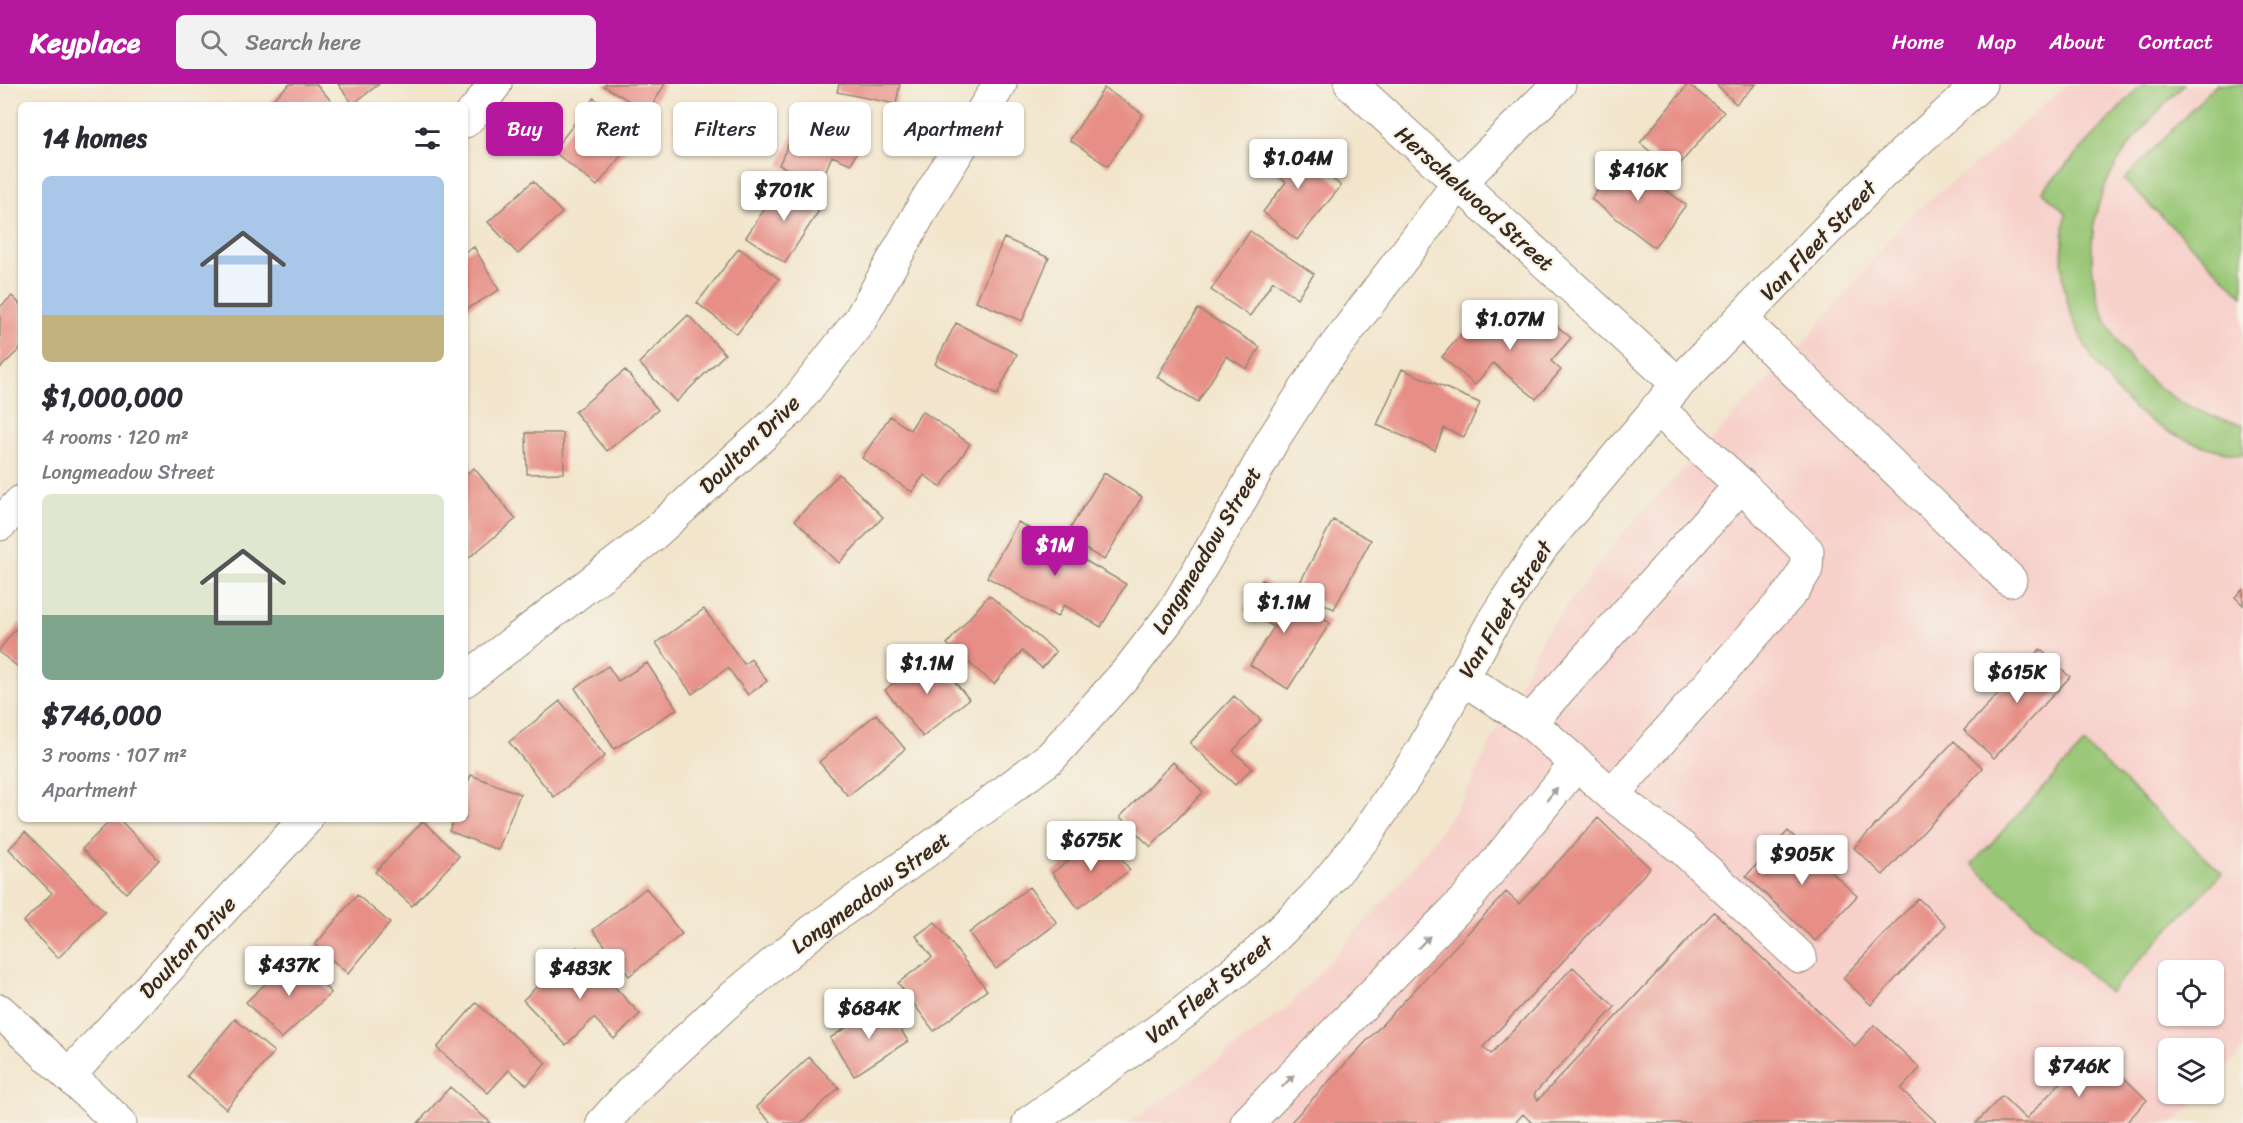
<!DOCTYPE html>
<meta charset="utf-8">
<style>
:root{--surface:#fff;--page:#f2f2f3;--text:#2b2b33;--muted:#7c7c81;--accent:#b5179e}
body{margin:0;font-family:Sriracha,sans-serif;background:var(--page);color:var(--text);height:100vh;display:flex;flex-direction:column;font-size:22px;white-space:nowrap}
*{box-sizing:border-box;margin:0}
p{font-size:20px;color:var(--muted)}
.icon{flex:none;width:33px;height:33px;fill:none;stroke:currentColor;stroke-width:2;stroke-linecap:round;stroke-linejoin:round}
.map{position:relative;flex:1;overflow:hidden}
.side{position:absolute;left:18px;top:18px;width:450px;height:720px;display:flex;flex-direction:column;background:var(--surface);border-radius:9px;box-shadow:0 2px 4px #0004}
.side>*{flex:none}
.top-card{position:absolute;left:486px;top:18px;width:570px;height:54px;display:flex;gap:12px}
.fabs{position:absolute;left:2158px;top:876px;display:grid;gap:12px}
.fabs a{display:grid;place-items:center;width:66px;height:66px;border-radius:9px;background:var(--surface);box-shadow:0 2px 4px #0004;font-size:30px}
.price{position:absolute;translate:-50% -51px;padding:0 14px;border-radius:6px;background:#fff;color:#222;font-size:20px;line-height:39px;filter:drop-shadow(0 2px 3px #0008)}
.price::after{content:'';position:absolute;left:50%;top:36px;width:18px;height:14px;margin-left:-9px;background:inherit;clip-path:polygon(0 0,100% 0,50% 100%)}
.price.active{background:var(--accent);color:#fff}
ul{padding:0;list-style:none}
li{display:grid;align-content:center;gap:12px;height:318px;padding:0 24px}
li span{display:grid;place-items:center;height:186px;border-radius:9px;color:#555}
li>.icon{margin-inline-start:auto}
span .icon{width:108px;height:108px;fill:#fffc;stroke-width:1}
li b{font-size:26px}
h2{display:flex;justify-content:space-between;align-items:center;height:72px;padding:0 24px;font-size:26px}
.tag{padding:0 21px;border-radius:9px;background:var(--surface);box-shadow:0 2px 4px #0004;font-size:21px;line-height:54px}
.tag.active{background:var(--accent);color:#fff}
header{display:flex;align-items:center;gap:36px;box-sizing:border-box;height:84px;padding:0 30px;background:var(--accent);color:#fff}
header strong{font-size:28px}
nav{display:flex;gap:33px;margin-inline-start:auto;font-size:21px}
.search{width:420px;height:54px;background:var(--page);display:flex;align-items:center;gap:15px;box-sizing:border-box;padding:0 21px;border-radius:9px;color:var(--muted);font-size:22px}
.map>svg:first-child{display:block}
</style>
<header>
<strong>Keyplace</strong>
<div class="search"><svg class="icon" aria-label="search" viewBox="0 0 24 24"><circle cx="10" cy="10" r="6"/><path d="M15 15l6 6"/></svg>Search here</div>
<nav><a>Home</a><a>Map</a><a>About</a><a>Contact</a></nav>
</header>
<div class="map">
<svg width="2243" height="1039" viewBox="0 0 2243 1039">
<rect width="100%" height="100%" fill="#f7f3e8"/>
<filter id="ink" filterUnits="userSpaceOnUse"><feTurbulence type="fractalNoise" baseFrequency=".0167" numOctaves="2"/><feDisplacementMap in="SourceGraphic" scale="12" xChannelSelector="R" yChannelSelector="G"/><feConvolveMatrix kernelMatrix="1 2 1 2 8 2 1 2 1" color-interpolation-filters="sRGB"/></filter>
<filter id="wash" filterUnits="userSpaceOnUse"><feTurbulence type="fractalNoise" baseFrequency=".008" numOctaves="4" result="noise"/><feDisplacementMap in="SourceGraphic" scale="24" xChannelSelector="R" yChannelSelector="G"/><feGaussianBlur stdDeviation="1.35" result="paint"/><feColorMatrix in="noise" values="0 0 0 0 0 0 0 0 0 0 0 0 0 0 0 0 0 1.4 0 .05"/><feComposite in="paint" operator="in"/></filter>
<g filter="url(#wash)">
<rect width="100%" height="100%" fill="#f2e5cc"/>
<!-- built -->
<path fill="#f7d0ca" fill-rule="evenodd" d="M2067,0H2243V966L2214,997V964H2169V1010H2202L2174,1039H1129L1205,986L1287,924L1392,808L1429,762L1464,713L1543,552L1621,451L1801,262L1910,131L1991,68ZM2169,886H2214V932H2169Z"/>
<!-- green -->
<path fill="#97c674" stroke="#697849" stroke-width="1.5" d="M2142,0H2184C2150,36 2112,72 2098,122C2070,226 2139,322 2243,340V371C2211,366 2180,356 2152,338C2109,311 2067,244 2063,193C2061,171 2063,150 2066,129L2042,107Z
M2216,0H2243V212L2124,96Z
M2084,660L2222,789L2109,909L1972,780Z"/>
<g id="blocks">
<!-- building -->
<path fill="#e78f86" d="M290,0H316L335,21H266Z
M338,0H379L353,20Z
M606,0H665L648,28L604,2Z
M839,0H900L896,20L837,8Z
M1688,0L1724,28L1674,87L1640,59Z
M1716,0H1756L1736,20Z
M1104,4L1143,30L1108,82L1070,56Z
M594,14L639,49L597,102L553,67Z
M805,23L865,50L851,80L832,72L820,100L779,81Z
M1284,56L1341,102L1297,156L1263,128L1286,98L1264,80Z
M1622,74L1686,121L1654,163L1591,115Z
M533,97L562,129L518,170L488,138Z
M783,97L822,122L785,179L746,153Z
M1250,147L1314,190L1297,214L1273,197L1250,232L1211,206Z
M1004,154L1049,174L1022,237L976,217Z
M474,163L499,206L465,226V168Z
M739,164L779,195L737,250L697,219Z
M12,212L21,221V264L0,284V223Z
M1484,223L1516,250L1537,225L1571,254L1551,277L1561,286L1536,315L1493,279L1475,301L1442,273Z
M1198,225L1260,263L1247,285L1226,272L1198,318L1157,293Z
M688,231L725,270L676,318L639,279Z
M956,239L1017,270L997,311L935,280Z
M1402,285L1480,319L1464,353L1444,344L1435,366L1377,341Z
M625,286L658,326L607,367L575,328Z
M922,327L970,360L941,403L924,391L912,408L862,374L890,332L910,346Z
M526,349H563L564,389L527,390Z
M474,384L516,435L465,477V391Z
M1104,389L1142,413L1104,476L1065,453Z
M839,390L883,433L839,479L795,436Z
M1333,436L1371,456L1334,525L1296,506Z
M1018,438L1126,500L1101,543L1064,521L1057,533L987,493Z
M1262,496L1330,539L1288,605L1250,581L1274,543L1244,525Z
M2243,505V521L2235,513Z
M989,511L1056,568L1042,584L1022,567L994,600L947,560Z
M704,525L744,580L751,575L767,597L748,611L728,584L692,610L656,559Z
M21,538V585L0,569V565Z
M2040,565L2070,593L1994,674L1964,646Z
M930,568L969,615L923,653L885,606Z
M647,579L677,625L614,665L575,604L608,582L618,597Z
M1234,612L1261,636L1233,667L1252,684L1235,701L1190,659Z
M560,617L605,672L554,713L509,658Z
M876,630L905,665L848,712L819,678Z
M1954,657L1983,684L1883,791L1854,764Z
M1173,678L1203,708L1151,763L1120,733Z
M471,691L520,710L498,766L449,747L454,735H465V705Z
M1598,734L1650,784L1483,963L1491,970L1573,883L1615,923L1534,1010L1538,1016L1714,828L1855,962L1874,941L1920,984L1901,1005L1937,1039H1532L1523,1030L1515,1039H1290L1506,808L1519,820Z
M112,735H119L159,776L126,809L82,765Z
M423,737L459,772L412,822L375,788Z
M1788,747L1857,812L1815,857L1746,792Z
M25,748L105,828L58,874L23,838L52,809L9,765Z
M1104,751L1130,786L1078,824L1052,789Z
M1029,803L1057,839L996,885L969,849Z
M646,804L682,850L629,892L593,846Z
M357,811L390,839L348,890L315,861Z
M1918,814L1946,841L1871,921L1843,894Z
M935,838L987,906L934,947L898,899L932,873L916,852Z
M577,863L640,930L614,955L594,934L566,961L523,916Z
M296,871L331,909L281,955L246,918Z
M476,919L546,979L527,1001L509,986L488,1009L437,964Z
M884,919L908,957L854,992L830,954Z
M235,935L274,968L226,1025L187,992Z
M2093,964L2147,1016L2126,1039H1976L2002,1012L2026,1035Z
M809,973L839,1004L801,1039H771L756,1023Z
M450,1003L491,1039H418Z"/>
</g>
</g>
<g filter="url(#ink)">
<use href="#blocks" fill-opacity="0" stroke="#968875" stroke-width="1.5"/>
<g fill="none" stroke-linecap="round" stroke-linejoin="round">
<!-- minor casing -->
<g stroke="#968875" stroke-width="35">
<path id="minor" d="M1351,0L1678,300
M465,37L475,27L495,0
M1741,235L2010,496
M1657,324L1741,401
M0,440L21,418
M1461,593L1530,638L1612,711L1682,764L1800,873
M465,596L649,454L790,326L860,236L927,116L1000,0
M1530,638L1741,401L1807,467L1806,485L1793,506L1612,711
M0,927L120,1039
M69,991L306,735
M603,1039L633,1006L724,921L813,847L933,762L1051,673L1129,586L1173,529L1236,424L1272,357L1320,283L1459,99L1559,0
M1029,1039L1183,929L1258,869L1315,813L1366,751L1421,669L1496,533L1543,461L1678,300L1883,88L1980,0
M1247,1039L1469,812L1577,679"/>
</g>
<!-- minor -->
<use href="#minor" stroke="#fff" stroke-width="33"/>
</g>
<!-- one-way arrows -->
<defs><path id="oneway-solid" d="M-6-.8H1V-3.2L6.5 0L1 3.2V.8H-6Z" transform="scale(1.5)"/></defs>
<g fill="#a79f9a">
<use href="#oneway-solid" transform="translate(1552 710) rotate(-51)"/>
<use href="#oneway-solid" transform="translate(1424 858) rotate(-46)"/>
<use href="#oneway-solid" transform="translate(1288 997) rotate(-46)"/>
</g>
</g>
<g text-anchor="middle" stroke-width="4.5" stroke-linejoin="round" paint-order="stroke">
<!-- street labels -->
<g font-size="22" fill="#3b2a1e" stroke="#f7f3e8">
<text transform="translate(1475 114) rotate(42)" y="8">Herschelwood Street</text>
<text transform="translate(1818 156) rotate(-46)" y="8">Van Fleet Street</text>
<text transform="translate(749 360) rotate(-44)" y="8">Doulton Drive</text>
<text transform="translate(1206 466) rotate(-59)" y="8">Longmeadow Street</text>
<text transform="translate(1505 525) rotate(-58)" y="8">Van Fleet Street</text>
<text transform="translate(870 808) rotate(-36)" y="8">Longmeadow Street</text>
<text transform="translate(187 863) rotate(-47)" y="8">Doulton Drive</text>
<text transform="translate(1209 905) rotate(-39)" y="8">Van Fleet Street</text>
</g>
</g>
</svg>
<div class="fabs">
<a><svg class="icon" aria-label="locate" viewBox="0 0 24 24"><circle cx="12" cy="12" r="6"/><path d="M12 2v4M12 18v4M2 12h4M18 12h4"/></svg></a>
<a><svg class="icon" aria-label="layers" viewBox="0 0 24 24"><path d="M12 4l9 5-9 5-9-5zM3 14l9 5 9-5"/></svg></a>
</div>
<b class="price" style="left:1298px;top:106px">$1.04M</b>
<b class="price" style="left:1638px;top:118px">$416K</b>
<b class="price" style="left:784px;top:138px">$701K</b>
<b class="price" style="left:1510px;top:267px">$1.07M</b>
<b class="price active" style="left:1055px;top:493px">$1M</b>
<b class="price" style="left:1284px;top:550px">$1.1M</b>
<b class="price" style="left:927px;top:611px">$1.1M</b>
<b class="price" style="left:2017px;top:620px">$615K</b>
<b class="price" style="left:1091px;top:788px">$675K</b>
<b class="price" style="left:1802px;top:802px">$905K</b>
<b class="price" style="left:289px;top:913px">$437K</b>
<b class="price" style="left:580px;top:916px">$483K</b>
<b class="price" style="left:869px;top:956px">$684K</b>
<b class="price" style="left:2079px;top:1014px">$746K</b>
<div class="top-card">
<a class="tag active">Buy</a>
<a class="tag">Rent</a>
<a class="tag">Filters</a>
<a class="tag">New</a>
<a class="tag">Apartment</a>
</div>
<section class="side">
<h2>14 homes<svg class="icon" aria-label="filters" viewBox="0 0 24 24"><path d="M4 7h16M4 17h16"/><circle cx="9" cy="7" r="2"/><circle cx="15" cy="17" r="2"/></svg></h2>
<ul>
<li><span style="background:linear-gradient(#a9c7e8 75%,#c2b280 0)"><svg class="icon" aria-label="home" viewBox="0 0 24 24"><path d="M3 11l9-7 9 7M6 9v11h12V9"/></svg></span><div><b>$1,000,000</b><p>4 rooms · 120 m²</p><p>Longmeadow Street</p></div></li>
<li><span style="background:linear-gradient(#dfe7d0 65%,#7fa58c 0)"><svg class="icon" aria-label="home" viewBox="0 0 24 24"><path d="M3 11l9-7 9 7M6 9v11h12V9"/></svg></span><div><b>$746,000</b><p>3 rooms · 107 m²</p><p>Apartment</p></div></li>
</ul>
</section>
</div>
